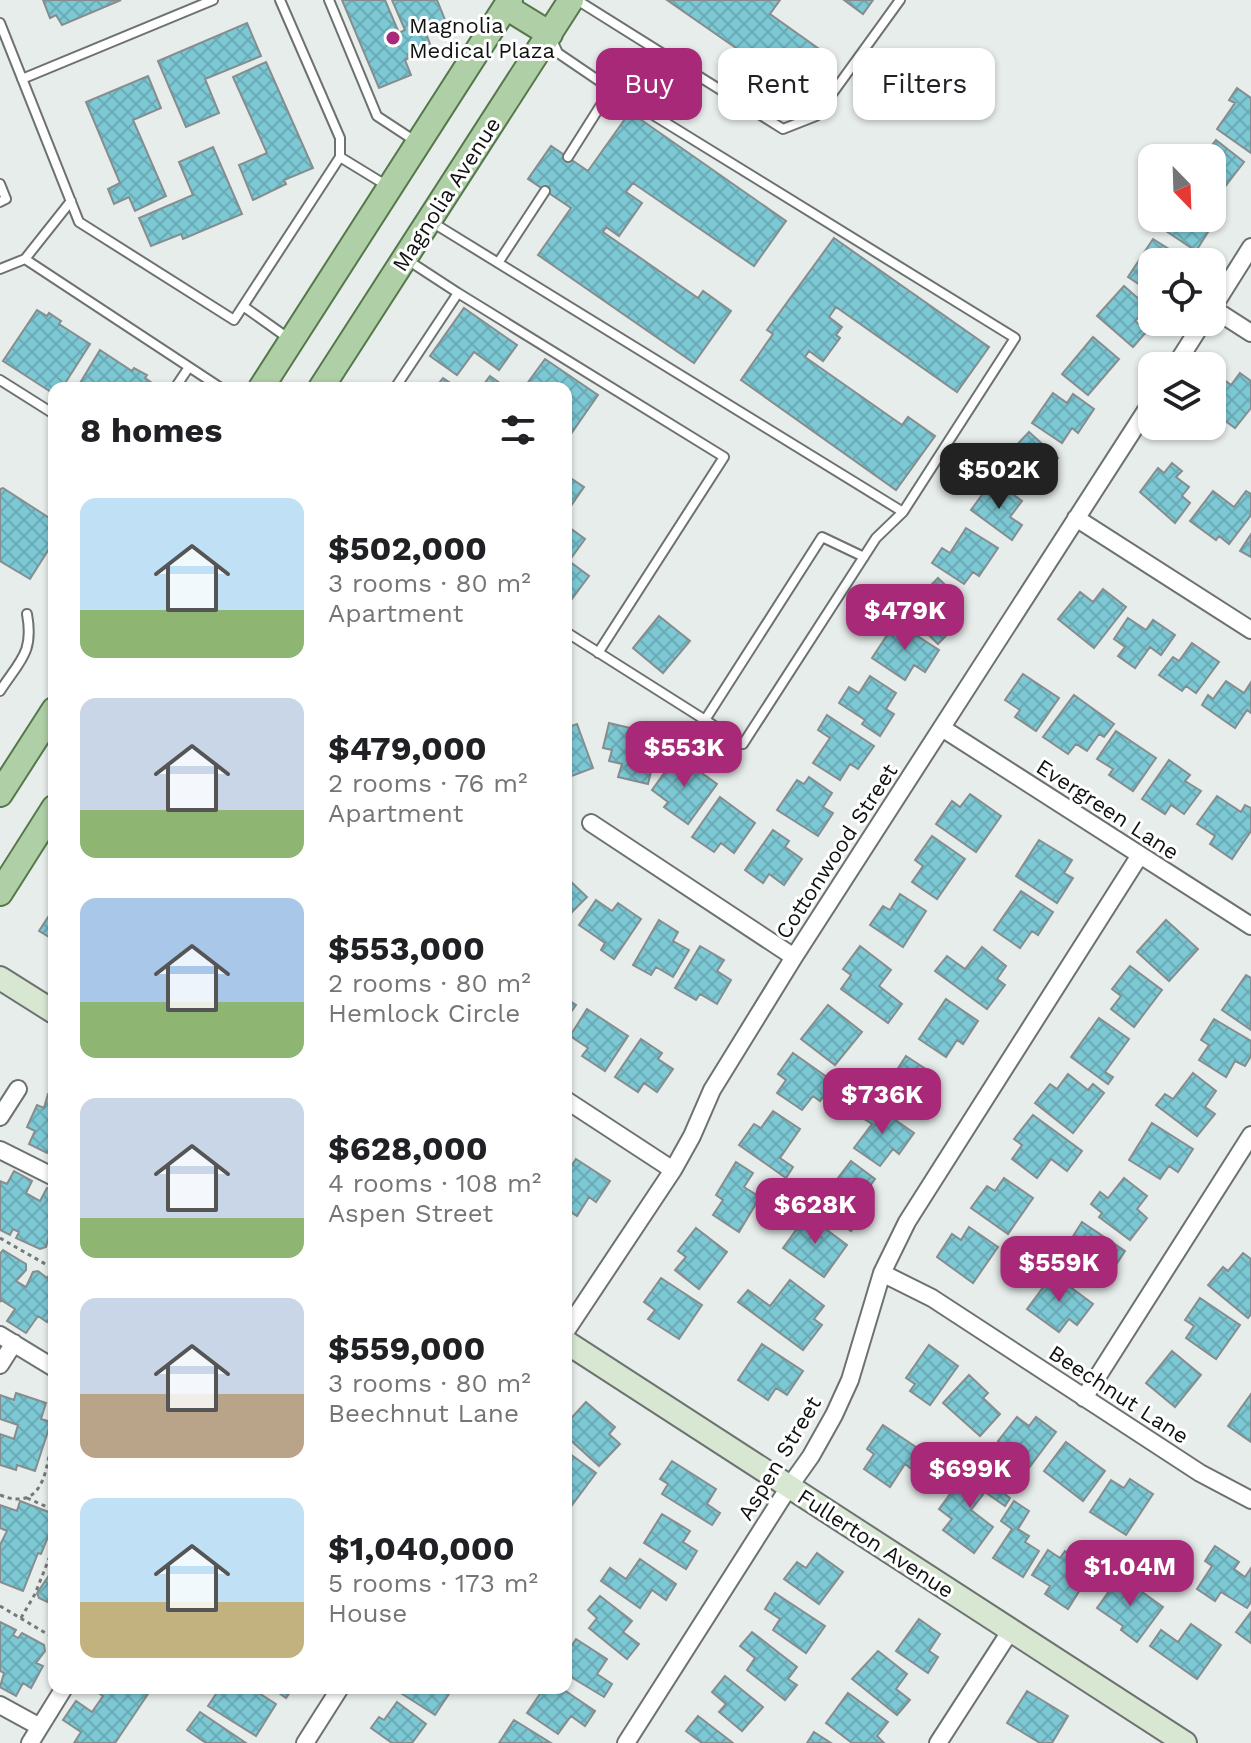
<!DOCTYPE html>
<meta charset="utf-8">
<style>
:root{--surface:#fff;--page:#f2f2f2;--text:#202124;--muted:#757577;--accent:#a82978}
body{margin:0;font-family:"Work Sans",sans-serif;background:var(--page);color:var(--text);height:100vh;display:flex;flex-direction:column;font-size:30px;white-space:nowrap}
*{box-sizing:border-box;margin:0}
p{font-size:26px;color:var(--muted)}
.icon{flex:none;width:44px;height:44px;fill:none;stroke:currentColor;stroke-width:2;stroke-linecap:round;stroke-linejoin:round}
.map{position:relative;flex:1;overflow:hidden}
.details{position:absolute;left:48px;top:382px;width:524px;height:1312px;display:flex;flex-direction:column;background:var(--surface);border-radius:16px;box-shadow:0 2px 6px #0004}
.details>*{flex:none}
.hud{position:absolute;left:596px;top:48px;width:534px;height:72px;display:flex;gap:16px}
.needle{width:52px;rotate:157deg}
.tools{position:absolute;left:1138px;top:144px;display:grid;gap:16px}
.tools a{display:grid;place-items:center;width:88px;height:88px;border-radius:16px;background:var(--surface);box-shadow:0 2px 6px #0004;font-size:40px}
.price{position:absolute;translate:-50% -68px;padding:0 18px;border-radius:16px;background:var(--accent);color:#fff;font-size:26px;line-height:52px;filter:drop-shadow(0 2px 4px #0008)}
.price::after{content:'';position:absolute;left:50%;top:48px;width:24px;height:18px;margin-left:-12px;background:inherit;clip-path:polygon(0 0,100% 0,50% 100%)}
.price.on{background:#222;color:#fff}
ul{padding:0;list-style:none}
li{display:flex;align-items:center;gap:24px;height:200px;padding:0 32px}
li span{display:grid;place-items:center;flex:none;width:224px;height:160px;border-radius:16px;color:#555}
li>.icon{margin-inline-start:auto}
span .icon{width:96px;height:96px;fill:#fffc;stroke-width:1}
li b{font-size:34px}
h2{display:flex;justify-content:space-between;align-items:center;height:96px;padding:0 32px;font-size:34px}
.chip{padding:0 28px;border-radius:16px;background:var(--surface);box-shadow:0 2px 6px #0004;font-size:28px;line-height:72px}
.chip.on{background:var(--accent);color:#fff}
.map>svg:first-child{display:block}
</style>
<div class="map">
<svg width="1251" height="1743" viewBox="0 0 1251 1743">
<defs>
<pattern id="building-cross-hatch" width="8" height="8" patternUnits="userSpaceOnUse" patternTransform="scale(2)"><rect width="8" height="8" fill="#7cc8d4"/><path d="M0 0l8 8M0 8l8-8" fill="none" stroke="#6aabb5"/></pattern>
</defs>
<rect width="100%" height="100%" fill="#e7edeb"/>
<!-- building -->
<path fill="url(#building-cross-hatch)" stroke="#878d8e" stroke-width="2" d="M43,0H121L62,25L56,15L50,18Z
M342,0H385L399,33L405,30L392,0H437L445,20L424,28L430,44L408,54L409,58L405,60L411,75L379,88Z
M667,0H780L770,14L829,56L802,94Z
M844,0H873L863,14Z
M247,23L261,56L205,79L219,113L186,127L158,61Z
M266,62L313,168L284,180L286,184L253,200L239,165L267,153L233,77Z
M148,76L161,108L133,120L166,196L135,211L129,197L114,204L108,189L120,183L86,102Z
M1237,88L1251,98V153L1217,129L1235,103L1229,100Z
M630,112L786,221L754,266L633,183L626,192L642,203L619,236L606,227L603,232L698,298L703,291L731,311L694,363L538,255L571,208L528,179L551,146L588,171Z
M1216,140L1244,162L1214,201L1212,199V158H1202Z
M213,147L242,214L183,239L181,234L151,246L139,218L193,195L179,162Z
M1162,218H1202L1197,225L1208,232L1196,251L1157,225Z
M834,238L989,347L957,392L836,307L829,317L842,327L836,335L840,338L823,361L809,351L805,357L902,425L908,417L935,436L896,490L741,380L773,334L767,330Z
M1153,239L1185,259L1183,262H1152V293L1128,277Z
M1124,286L1148,307L1135,321L1147,331L1133,347L1097,316Z
M464,308L517,345L499,370L474,352L457,375L430,356Z
M37,310L47,316L49,313L61,321L59,324L90,344L62,388H54V394L3,361Z
M1093,337L1119,359L1088,395L1062,374Z
M100,350L132,371L134,368L147,375L145,378L155,385L153,388H77Z
M545,359L598,395L566,441V388H530L526,385Z
M1240,373L1251,381V408L1235,428L1212,411V385L1219,376L1231,385Z
M490,376L507,388H481Z
M443,378L458,388H435Z
M1053,393L1067,403L1073,394L1094,409L1078,433L1072,428L1062,443L1032,423Z
M1029,432L1058,458L1036,483L1031,479L1021,490L1003,473L1008,468L997,459L1009,445L1013,449Z
M1172,463L1182,471L1176,477L1189,487L1182,496L1190,503L1175,523L1140,492L1158,468L1164,473Z
M566,475L584,487L566,513Z
M1002,486L1022,501L1010,517L1022,525L1012,540L971,510L984,492L993,498Z
M3,488L54,521V541L30,579L0,561V489Z
M1213,491L1234,507L1246,491L1251,494V515L1229,544L1219,536L1216,540L1190,521Z
M566,525L585,539L569,561L589,576L569,603L566,601Z
M966,528L998,548L979,576L973,572L964,584L932,563L942,548L950,553Z
M1251,534V557L1240,551Z
M938,578L961,600L949,612L959,622L938,644L905,612Z
M1103,589L1126,607L1094,648L1058,619L1080,592L1093,602Z
M659,616L690,641L663,673L633,648Z
M1128,618L1146,630L1153,620L1175,635L1161,655L1150,647L1135,668L1118,656L1125,647L1114,639Z
M896,622L939,650L925,672L914,665L905,680L872,658Z
M1192,643L1219,662L1196,693L1186,686L1182,691L1159,675L1173,657L1179,661Z
M1023,674L1059,698L1036,731L1015,717L1020,710L1005,700Z
M870,676L896,693L886,709L894,714L880,736L862,724L865,720L839,703L849,687L859,693Z
M1226,681L1244,693L1251,682V713L1247,710L1235,728L1202,705L1208,695L1213,699Z
M1074,695L1114,724L1104,737L1099,734L1087,751L1076,744L1068,754L1043,737Z
M827,715L874,746L858,769L850,764L840,780L813,763L830,738L818,730Z
M609,723L660,735L648,784L618,777L622,764L609,761L612,750L603,748Z
M577,724L593,768L569,777L566,769V728Z
M1116,731L1156,758L1133,791L1109,775L1113,769L1097,759Z
M677,755L717,784L688,824L664,807L668,802L652,790Z
M1169,760L1190,775L1185,781L1201,791L1184,814L1171,805L1165,814L1142,799Z
M809,777L832,793L823,807L833,813L818,836L777,810L797,780L804,784Z
M970,794L1001,816L976,852L936,824L952,801L960,807Z
M1217,796L1241,812L1245,805L1251,808V831L1232,859L1210,844L1215,836L1197,824Z
M720,797L755,823L734,853L721,843L714,852L692,837Z
M773,830L789,841L785,847L802,859L784,885L769,874L763,883L745,870Z
M932,836L965,859L937,899L912,882L923,866L915,860Z
M1039,840L1072,860L1064,873L1073,878L1057,903L1016,876Z
M566,877L587,897L566,918Z
M1021,891L1053,912L1038,935L1032,931L1020,948L994,930Z
M900,894L926,911L903,947L870,925L883,906L890,910Z
M596,900L612,911L618,903L641,919L614,959L601,950L605,943L579,925Z
M54,908V940L39,931Z
M659,920L678,932L673,941L689,950L673,977L656,967L651,975L633,965Z
M1166,920L1198,949L1169,981L1137,952Z
M700,946L724,960L717,971L731,980L717,1004L700,994L696,1000L675,988Z
M860,946L891,970L879,986L902,1004L888,1023L841,989L851,975L843,969Z
M982,947L1006,966L997,979L1005,985L987,1009L935,971L947,956L965,969Z
M1130,966L1162,990L1134,1027L1111,1009L1121,996L1112,989Z
M1246,975L1251,978V1030L1222,1010Z
M566,998L576,1005L566,1019Z
M946,999L978,1021L963,1044L957,1040L946,1057L919,1039Z
M828,1005L862,1032L835,1065L801,1039Z
M587,1009L628,1036L605,1071L582,1056L588,1048L570,1036Z
M1099,1018L1129,1039L1105,1072L1113,1077L1108,1084L1071,1057Z
M1214,1019L1251,1041V1056L1245,1066L1235,1061L1226,1077L1199,1060L1209,1045L1201,1040Z
M641,1039L662,1053L658,1059L673,1069L657,1092L644,1083L638,1092L615,1077Z
M793,1053L834,1082L820,1101L813,1096L802,1110L777,1093L786,1080L778,1074Z
M906,1056L935,1075L926,1088L936,1095L920,1118L882,1093Z
M1193,1073L1216,1091L1205,1107L1215,1114L1197,1136L1156,1105L1165,1094L1173,1099Z
M1068,1074L1088,1090L1093,1084L1104,1093L1073,1133L1035,1103L1050,1084L1057,1089Z
M53,1091L54,1140L47,1153L29,1144L35,1131L27,1127L37,1105L44,1108L48,1094Z
M871,1103L914,1133L899,1154L893,1149L880,1166L854,1148L872,1124L861,1117Z
M773,1111L800,1129L780,1158L793,1167L786,1178L739,1145L754,1124L761,1128Z
M1033,1115L1082,1151L1067,1171L1051,1159L1037,1178L1012,1159L1022,1145L1014,1139Z
M1152,1123L1193,1149L1178,1172L1169,1166L1160,1179L1129,1160Z
M576,1159L610,1181L596,1202L589,1197L577,1216L566,1209V1174Z
M851,1161L875,1179L857,1204L866,1211L851,1231L812,1202L826,1183L831,1187Z
M736,1162L753,1173L744,1187L760,1197L739,1232L713,1215L723,1200L716,1195Z
M14,1171L32,1181L26,1193L40,1201L47,1188L54,1191V1235L50,1233L46,1247L40,1249L16,1238L19,1232L13,1229L10,1235L0,1230V1181L7,1184Z
M1004,1178L1033,1198L1008,1234L971,1208L987,1186L995,1191Z
M1124,1178L1147,1196L1137,1209L1147,1218L1130,1240L1099,1217L1102,1213L1091,1204L1100,1192L1108,1198Z
M807,1215L847,1245L824,1277L783,1248Z
M1082,1222L1125,1251L1110,1274L1103,1270L1092,1286L1066,1268L1082,1245L1072,1238Z
M969,1227L998,1247L973,1283L937,1257L952,1234L961,1240Z
M696,1228L727,1252L699,1289L675,1270L686,1257L678,1251Z
M3,1250L26,1264V1270L16,1281L26,1287L33,1272L38,1271L47,1278L50,1274L54,1277V1310L47,1322L38,1316L26,1333L7,1321L15,1309L1,1300L0,1302V1254Z
M1243,1253L1251,1259V1314L1248,1318L1208,1285L1223,1267L1228,1271Z
M1053,1274L1093,1304L1077,1325L1069,1319L1059,1332L1027,1309Z
M661,1278L702,1305L679,1339L648,1319L655,1310L644,1302Z
M790,1280L824,1306L814,1319L822,1325L803,1350L738,1302L748,1290L770,1306Z
M1200,1298L1240,1325L1216,1359L1186,1338L1194,1326L1185,1320Z
M762,1344L803,1371L787,1395L776,1388L768,1400L738,1380Z
M929,1345L958,1366L930,1405L910,1391L915,1384L906,1378Z
M1172,1351L1201,1375L1175,1407L1146,1383Z
M969,1375L988,1393L983,1398L1000,1414L980,1436L943,1403Z
M16,1393L46,1403L41,1419L51,1422L35,1471L17,1465L16,1470L0,1465V1434L14,1439L18,1425L0,1419V1395L14,1400Z
M1251,1394V1442L1228,1426Z
M586,1402L615,1427L609,1434L620,1444L599,1466L566,1436V1424Z
M1017,1417L1029,1426L1036,1417L1056,1432L1025,1473L1007,1460L1013,1452L998,1441Z
M883,1425L925,1453L913,1470L905,1464L890,1487L864,1469L874,1454L867,1449Z
M1066,1442L1105,1471L1083,1501L1044,1471Z
M566,1451L596,1473L572,1505L566,1500Z
M672,1461L716,1489L707,1504L720,1513L712,1525L662,1494L668,1484L660,1479Z
M969,1468L1010,1498L1005,1506L985,1492L971,1510L993,1527L974,1553L943,1530L952,1519L939,1509Z
M1130,1479L1153,1494L1126,1535L1090,1512L1111,1480L1124,1488Z
M20,1501L54,1514V1522L41,1554L38,1553L23,1591L0,1582V1545L7,1531L0,1528V1505L17,1511Z
M1014,1501L1029,1511L1018,1529L1029,1536L1025,1542L1039,1551L1023,1577L993,1558L1012,1529L1001,1521Z
M662,1514L690,1531L683,1542L697,1551L686,1569L644,1543Z
M1215,1546L1239,1562L1234,1569L1245,1577L1251,1568V1602L1247,1608L1221,1592L1215,1601L1197,1589L1212,1566L1205,1561Z
M1048,1550L1060,1558L1065,1551L1093,1569L1068,1609L1045,1594L1050,1586L1032,1575Z
M817,1553L843,1572L819,1604L784,1579L797,1562L806,1568Z
M640,1559L676,1584L666,1600L652,1590L640,1608L601,1581L610,1568L626,1579Z
M54,1568V1613L49,1609L52,1604L39,1598L37,1593Z
M1120,1576L1163,1607L1137,1642L1121,1630L1123,1626L1097,1608Z
M775,1593L825,1626L806,1653L773,1630L780,1619L765,1609Z
M600,1596L632,1621L623,1632L639,1644L627,1659L589,1628L597,1618L588,1610Z
M1251,1612V1643L1236,1632Z
M919,1619L940,1634L929,1651L938,1657L928,1673L896,1651Z
M0,1622L16,1630L13,1635L18,1638L22,1633L44,1645L45,1651L36,1663L43,1666L31,1688L23,1683L16,1696L0,1687L4,1673L0,1671Z
M1191,1624L1221,1645L1197,1679L1150,1646L1161,1630L1178,1642Z
M752,1632L797,1667L788,1679L797,1685L785,1700L747,1670L755,1658L740,1646Z
M576,1639L607,1659L597,1674L612,1684L604,1697L566,1674V1654Z
M878,1651L907,1674L896,1689L910,1700L897,1715L852,1679Z
M725,1676L763,1707L742,1731L719,1712L726,1704L712,1692Z
M91,1688H152L115,1743H74L81,1732L63,1720L76,1701L92,1712L103,1696Z
M220,1688L234,1690L251,1688L276,1704L256,1736L208,1706Z
M272,1688H293L286,1698Z
M393,1688H453L435,1715Z
M544,1688H561L595,1711L585,1726L571,1716L558,1734L527,1713Z
M1027,1691L1068,1716L1052,1743H1040L1007,1723Z
M848,1693L888,1722L877,1736L884,1743H852L826,1723Z
M397,1702L426,1724L412,1743H392L371,1728L379,1717L384,1720Z
M200,1712L246,1743H206L187,1730Z
M698,1716L733,1743H702L686,1731Z
M514,1720L551,1743H499Z
M814,1732L831,1743H807Z"/>
<g fill="none" stroke-linecap="round" stroke-linejoin="round">
<!-- lane casing -->
<g stroke="#6d7271" stroke-width="12">
<path id="lane" d="M280,0L340,138V157
M329,0L377,116L415,141
M577,0L783,129L816,116L900,0
M0,23L79,222L234,320L340,157L389,187
M22,79L213,0
M568,157L611,89
M0,184L6,199L0,202
M430,221L903,512L1015,338L611,89L558,53L551,38
M25,259L71,201
M409,261L458,293
M498,263L545,191
M0,269L25,259L221,388
M243,306L288,338
M0,380L54,414
M175,388L189,367
M395,388L458,293L724,457L598,653
M566,632L743,744L876,538L903,512
M0,691C20,660 34,653 27,614
M705,720L822,537L864,557"/>
</g>
<!-- street casing -->
<g stroke="#6d7271" stroke-width="20">
<path id="street" d="M1212,308L1251,333
M1212,309L1251,247
M1175,366L1203,322
M1076,518L1251,630
M942,728L1251,926
M591,823L794,957
M566,1100L673,1170
M0,1117L18,1089
M0,1150L54,1177
M882,1273L932,1298L1200,1473L1251,1500
M566,1331L673,1170L692,1136L712,1090L794,957L1152,401
M0,1335L54,1368
M0,1365L14,1343
M1084,1398L1251,1135
M0,1705L40,1727
M30,1743L64,1688
M305,1743L340,1688
M626,1743L789,1487L811,1456L834,1415L850,1380L882,1273L907,1222L1140,855
M938,1743L1011,1630"/>
</g>
<!-- secondary casing -->
<g stroke="#6d7271" stroke-width="26">
<path id="secondary" d="M0,978L54,1012
M566,1342L1185,1743"/>
</g>
<!-- primary casing -->
<g stroke="#55784b" stroke-width="28">
<path id="primary" d="M506,7L550,34
M261,388L510,0
M321,388L571,0
M0,794L54,710
M0,893L54,808"/>
</g>
<!-- path -->
<path stroke="#757978" stroke-width="3" stroke-dasharray="4 4" stroke-linecap="butt" d="M0,1238L54,1269
M0,1495C49,1515 47,1457 54,1426
M27,1498L54,1510
M0,1606L54,1638
M21,1618L35,1594L54,1546"/>
<!-- lane -->
<use href="#lane" stroke="#fff" stroke-width="8"/>
<!-- street -->
<use href="#street" stroke="#fff" stroke-width="16"/>
<!-- secondary -->
<use href="#secondary" stroke="#d7e7d2" stroke-width="22"/>
<!-- primary -->
<use href="#primary" stroke="#afcfa6" stroke-width="24"/>
</g>
<!-- markers -->
<circle fill="#a82978" stroke="#fff" stroke-width="3" cx="393" cy="38" r="8"/>
<g text-anchor="middle" stroke-width="6" stroke-linejoin="round" paint-order="stroke">
<!-- poi labels -->
<g font-size="22" fill="#111312" stroke="#fff" text-anchor="start">
<text x="409" y="33">Magnolia<tspan x="409" dy="25">Medical Plaza</tspan></text>
</g>
<!-- street labels -->
<g font-size="22" fill="#111312" stroke="#fff">
<text transform="translate(446 194) rotate(-57)" y="8">Magnolia Avenue</text>
<text transform="translate(1108 809) rotate(33)" y="8">Evergreen Lane</text>
<text transform="translate(836 851) rotate(-57)" y="8">Cottonwood Street</text>
<text transform="translate(1119 1394) rotate(33)" y="8">Beechnut Lane</text>
<text transform="translate(779 1458) rotate(-59)" y="8">Aspen Street</text>
<text transform="translate(876 1543) rotate(33)" y="8">Fullerton Avenue</text>
</g>
</g>
</svg>
<div class="tools">
<a><svg class="needle" viewBox="-14 -14 28 28"><path d="M0-13l5 13h-10z" fill="#e53935"/><path d="M0 13l5-13h-10z" fill="#757577"/></svg></a>
<a><svg class="icon" aria-label="locate" viewBox="0 0 24 24"><circle cx="12" cy="12" r="6"/><path d="M12 2v4M12 18v4M2 12h4M18 12h4"/></svg></a>
<a><svg class="icon" aria-label="layers" viewBox="0 0 24 24"><path d="M12 4l9 5-9 5-9-5zM3 14l9 5 9-5"/></svg></a>
</div>
<b class="price on" style="left:999px;top:511px">$502K</b>
<b class="price" style="left:905px;top:652px">$479K</b>
<b class="price" style="left:684px;top:789px">$553K</b>
<b class="price" style="left:882px;top:1136px">$736K</b>
<b class="price" style="left:815px;top:1246px">$628K</b>
<b class="price" style="left:1059px;top:1304px">$559K</b>
<b class="price" style="left:970px;top:1510px">$699K</b>
<b class="price" style="left:1130px;top:1608px">$1.04M</b>
<div class="hud">
<a class="chip on">Buy</a>
<a class="chip">Rent</a>
<a class="chip">Filters</a>
</div>
<section class="details">
<h2>8 homes<svg class="icon" aria-label="filters" viewBox="0 0 24 24"><path d="M4 7h16M4 17h16"/><circle cx="9" cy="7" r="2"/><circle cx="15" cy="17" r="2"/></svg></h2>
<ul>
<li><span style="background:linear-gradient(#bfe0f5 70%,#8fb573 0)"><svg class="icon" aria-label="home" viewBox="0 0 24 24"><path d="M3 11l9-7 9 7M6 9v11h12V9"/></svg></span><div><b>$502,000</b><p>3 rooms · 80 m²</p><p>Apartment</p></div></li>
<li><span style="background:linear-gradient(#c9d6e8 70%,#8fb573 0)"><svg class="icon" aria-label="home" viewBox="0 0 24 24"><path d="M3 11l9-7 9 7M6 9v11h12V9"/></svg></span><div><b>$479,000</b><p>2 rooms · 76 m²</p><p>Apartment</p></div></li>
<li><span style="background:linear-gradient(#a9c7e8 65%,#8fb573 0)"><svg class="icon" aria-label="home" viewBox="0 0 24 24"><path d="M3 11l9-7 9 7M6 9v11h12V9"/></svg></span><div><b>$553,000</b><p>2 rooms · 80 m²</p><p>Hemlock Circle</p></div></li>
<li><span style="background:linear-gradient(#c9d6e8 75%,#8fb573 0)"><svg class="icon" aria-label="home" viewBox="0 0 24 24"><path d="M3 11l9-7 9 7M6 9v11h12V9"/></svg></span><div><b>$628,000</b><p>4 rooms · 108 m²</p><p>Aspen Street</p></div></li>
<li><span style="background:linear-gradient(#c9d6e8 60%,#b9a48a 0)"><svg class="icon" aria-label="home" viewBox="0 0 24 24"><path d="M3 11l9-7 9 7M6 9v11h12V9"/></svg></span><div><b>$559,000</b><p>3 rooms · 80 m²</p><p>Beechnut Lane</p></div></li>
<li><span style="background:linear-gradient(#bfe0f5 65%,#c2b280 0)"><svg class="icon" aria-label="home" viewBox="0 0 24 24"><path d="M3 11l9-7 9 7M6 9v11h12V9"/></svg></span><div><b>$1,040,000</b><p>5 rooms · 173 m²</p><p>House</p></div></li>
</ul>
</section>
</div>
